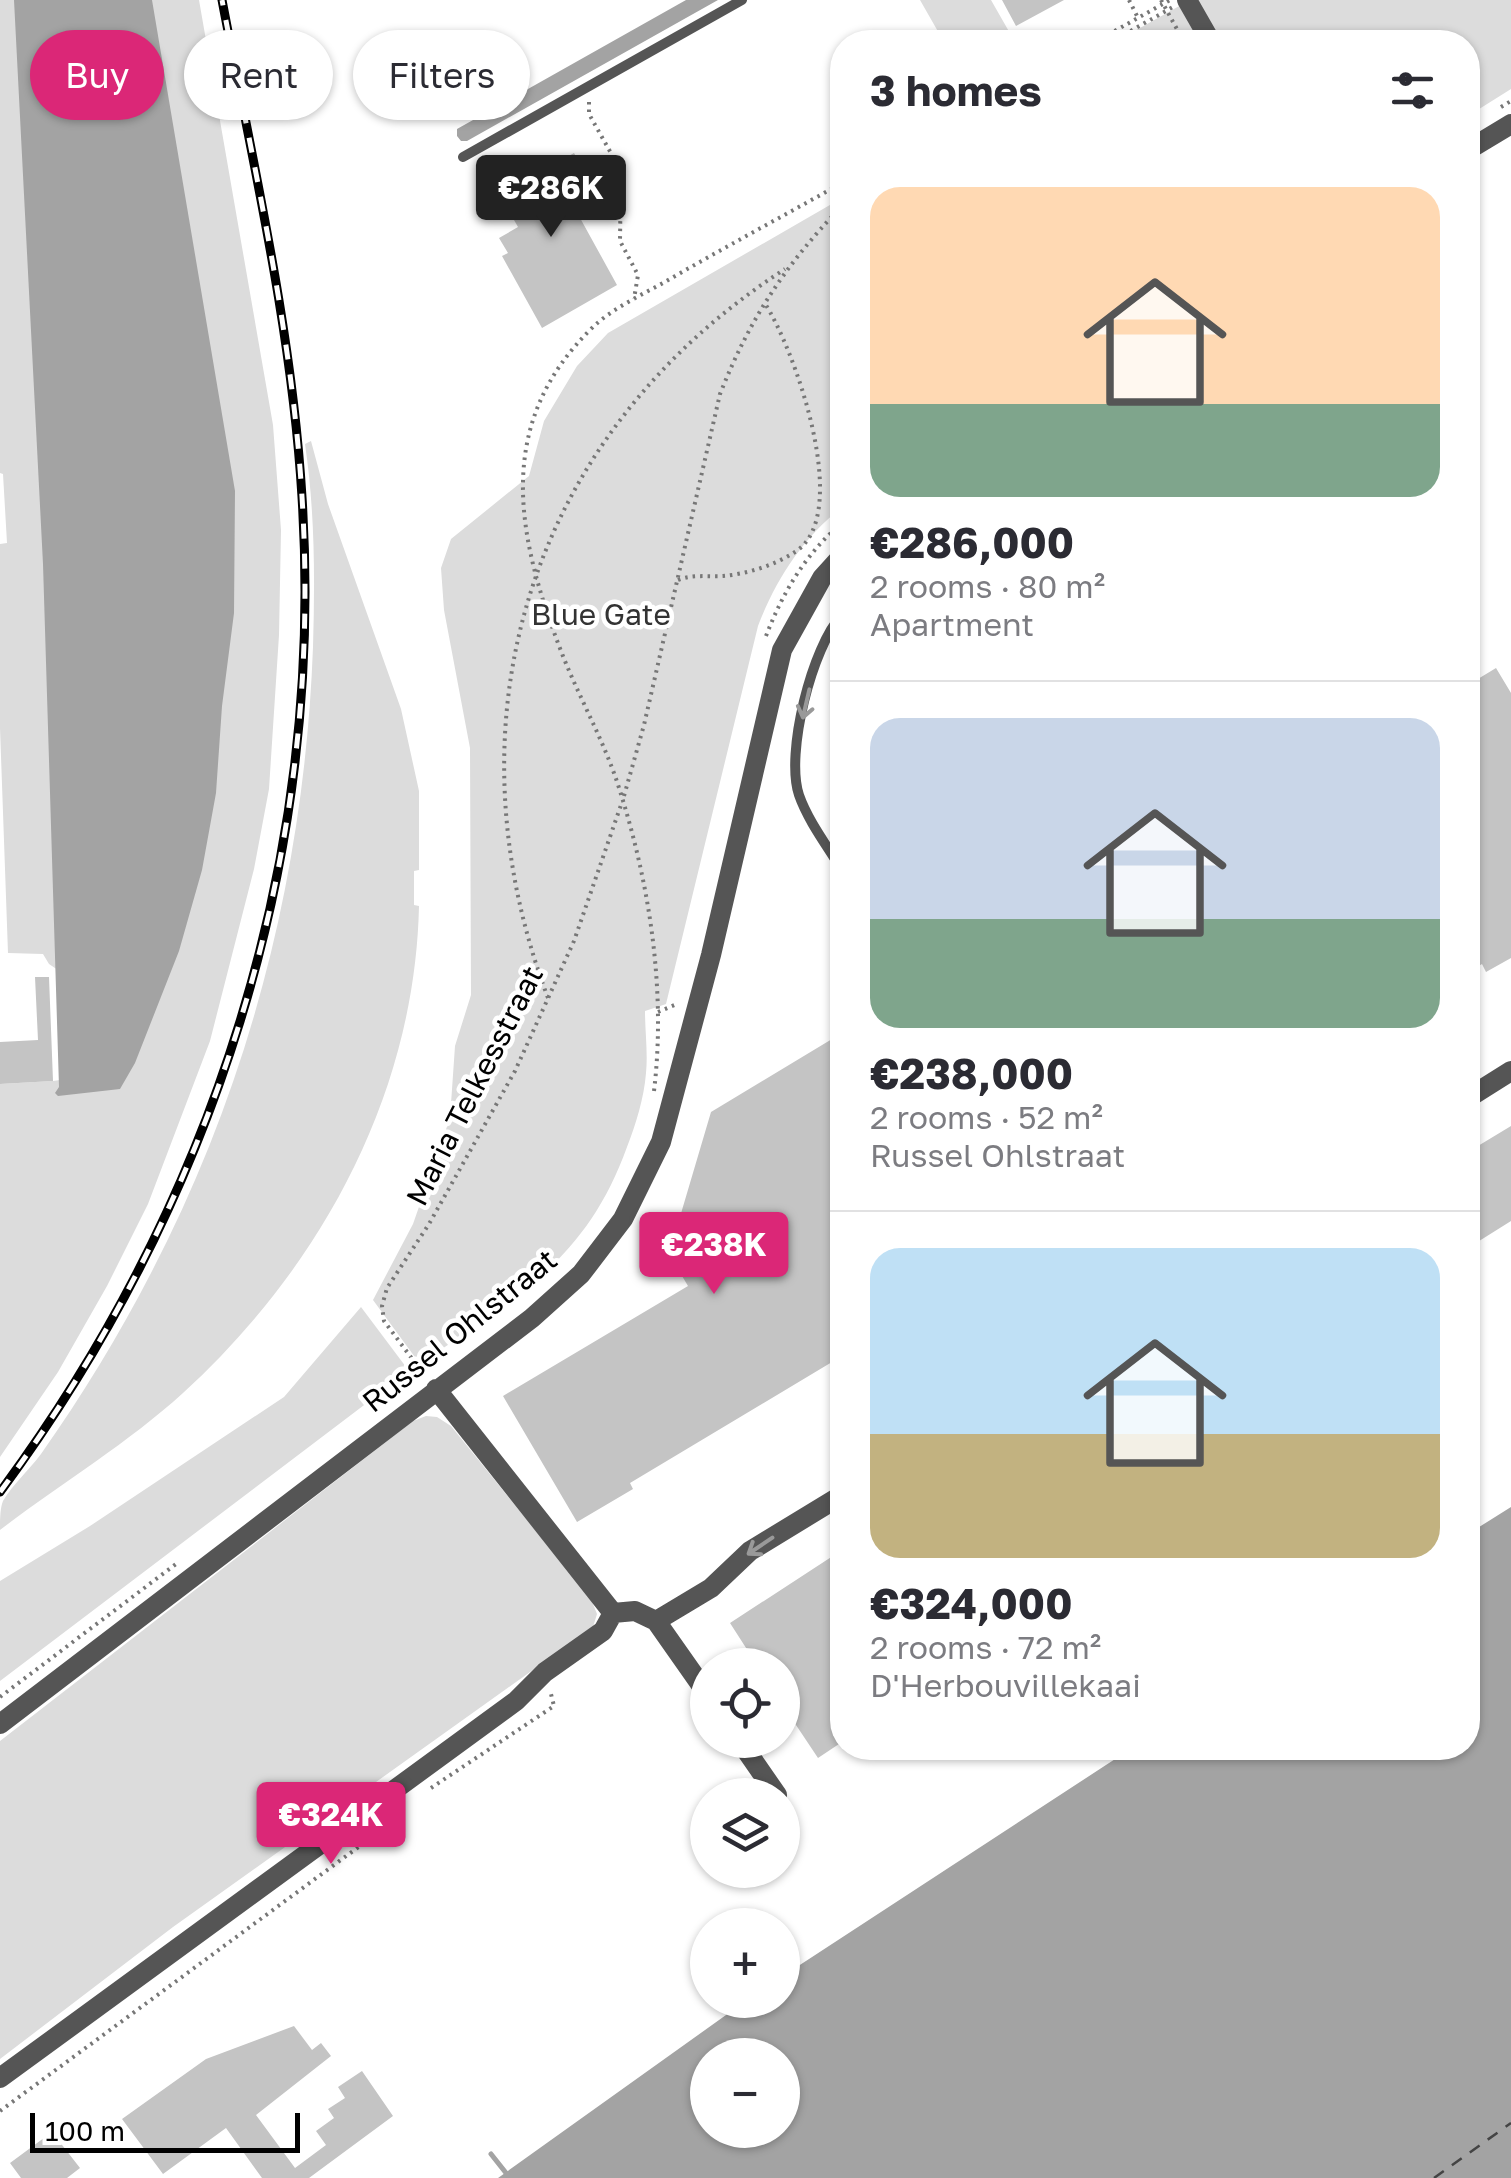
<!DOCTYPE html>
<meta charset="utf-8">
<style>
:root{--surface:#fff;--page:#f2f2f3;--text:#2b2b33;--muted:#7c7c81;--line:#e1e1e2;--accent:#db2777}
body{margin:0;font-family:"Golos Text",sans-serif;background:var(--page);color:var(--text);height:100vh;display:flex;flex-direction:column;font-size:38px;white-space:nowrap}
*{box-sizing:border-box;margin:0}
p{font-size:32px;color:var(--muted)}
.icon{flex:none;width:55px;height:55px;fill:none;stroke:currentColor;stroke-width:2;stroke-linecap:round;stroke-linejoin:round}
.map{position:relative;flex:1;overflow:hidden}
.drawer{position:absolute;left:830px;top:30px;width:650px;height:1730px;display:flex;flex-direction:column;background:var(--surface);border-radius:40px;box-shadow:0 2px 8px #0004}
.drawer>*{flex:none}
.banner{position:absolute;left:30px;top:30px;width:650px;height:90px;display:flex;gap:20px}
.tools{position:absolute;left:690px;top:1648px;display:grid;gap:20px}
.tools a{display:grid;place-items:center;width:110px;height:110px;border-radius:50%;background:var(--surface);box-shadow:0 2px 8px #0004;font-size:50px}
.scale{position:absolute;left:30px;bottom:25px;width:270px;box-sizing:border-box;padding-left:10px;border:5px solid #000;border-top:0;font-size:28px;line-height:35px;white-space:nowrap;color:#000;-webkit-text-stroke:8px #fff;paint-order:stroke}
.price{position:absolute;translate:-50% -85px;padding:0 22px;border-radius:10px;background:var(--accent);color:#fff;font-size:32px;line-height:65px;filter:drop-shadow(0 2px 5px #0008)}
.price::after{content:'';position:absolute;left:50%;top:60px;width:30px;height:22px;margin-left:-15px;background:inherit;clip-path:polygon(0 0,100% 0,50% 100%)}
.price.active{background:#222;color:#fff}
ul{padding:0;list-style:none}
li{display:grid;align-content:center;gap:20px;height:530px;padding:0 40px}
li+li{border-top:2px solid var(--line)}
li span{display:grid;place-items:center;height:310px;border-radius:30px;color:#555}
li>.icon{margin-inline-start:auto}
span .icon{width:180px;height:180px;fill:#fffc;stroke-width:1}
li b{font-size:42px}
h2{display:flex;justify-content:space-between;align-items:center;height:120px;padding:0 40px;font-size:42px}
.chip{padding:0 35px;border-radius:45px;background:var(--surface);box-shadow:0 2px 8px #0004;font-size:35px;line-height:90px}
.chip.active{background:var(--accent);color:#fff}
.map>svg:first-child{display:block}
</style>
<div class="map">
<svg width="1511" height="2178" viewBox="0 0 1511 2178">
<rect width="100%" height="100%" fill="#fff"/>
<!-- green -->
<path fill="#dcdcdc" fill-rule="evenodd" d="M0,0H45L58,970L49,964L43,954L8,953L0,728V544L7,543L3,474L0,473ZM34,402L44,643L34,403Z
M137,0H199L273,425L281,530L279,635L269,789L254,869L210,1041L148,1204L107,1286L58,1372L0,1457V1084L53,1081L111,1073Z
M920,0H991L1015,42H944Z
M1190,0H1511V89L1468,116V42H1115Z
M842,198V507C803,538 776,579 758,626L666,1004L645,1011C645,1032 648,1053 646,1073C644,1098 636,1124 627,1147C586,1261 514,1299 420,1364L373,1300L413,1224L450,1118L455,1046L471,995L470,748L444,610L441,568L451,539L529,476L544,421L577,366L608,333Z
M311,441L328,504L401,709L419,791V870L414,871V905L419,906C415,1094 321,1267 183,1393C127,1444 60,1484 0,1530C0,1521 0,1508 3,1501C13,1484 29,1470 41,1454C82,1396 119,1335 151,1273C252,1079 305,865 313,647C315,578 315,512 305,444Z
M361,1307L409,1371L0,1681V1581L90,1526L284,1397Z
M426,1416L437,1417L451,1426L591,1599L597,1614L593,1627L173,1927L0,2059V1741L413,1421Z"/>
<!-- water -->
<path fill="#a3a3a3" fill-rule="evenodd" d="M14,0H152L235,491L234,613L222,706L216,793L202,870L179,951L135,1063L120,1089L58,1096L55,1093L59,1087L43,564Z
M686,0H718L467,141H461L457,136V129Z
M1511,1507V2178H498L747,2000H782L783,1976L1132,1748H1468V1534ZM708,2055H782V2130H708Z"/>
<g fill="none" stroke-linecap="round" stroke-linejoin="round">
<!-- stream -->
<path stroke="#a3a3a3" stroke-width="5" d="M491,2154L510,2178"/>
<!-- ferry -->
<path stroke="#444" stroke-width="2.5" stroke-dasharray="12 10" stroke-linecap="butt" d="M1434,2178L1511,2123"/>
</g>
<!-- building -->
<path fill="#c4c4c4" d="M1002,0H1064L1016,26Z
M574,153L587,176L577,182L587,200L574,207L617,285L542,328L502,256L508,253L499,238L518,227L487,173L506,162L519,184Z
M1496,668L1511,693V958L1486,972L1482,964L1468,972V685Z
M35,977H49L53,1081L0,1084V1042L38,1040Z
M842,1033V1356L630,1483L633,1489L577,1522L503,1396L688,1286L669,1254L711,1112Z
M1511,1126V1221L1468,1248V1152Z
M842,1550V1742L818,1758L782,1704V1665H757L730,1623Z
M294,2026L312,2050L321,2043L331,2056L256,2115L295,2168L326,2145L316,2131L334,2118L328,2109L345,2098L338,2087L362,2071L393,2116L309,2178H262L226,2128L163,2174L122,2119L206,2059Z
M52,2132L80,2168L67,2178H21L10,2163Z"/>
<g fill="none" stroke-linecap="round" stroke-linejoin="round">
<!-- path -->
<path stroke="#777" stroke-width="4" stroke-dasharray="2.5 5" stroke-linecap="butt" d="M1129,0L1138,18
M1095,42L1170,0
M1111,42L1173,7
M589,102V114L621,171L620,241L638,275L634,299
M1501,107L1511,101
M678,580C693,574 708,577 723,576C747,574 775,565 795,552C854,515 794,347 764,302
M766,636C783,592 806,553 842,523
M624,796L644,725L720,394C750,318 786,264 842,206
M548,998C442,717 531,433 785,269
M658,1012L677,1004
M654,1091C666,992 650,886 620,791C605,742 579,698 561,651C516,534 494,423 593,327C614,307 644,294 670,279C727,246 785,215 842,183
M425,1376L384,1321L382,1306L387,1288L429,1224L515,1071L574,941L621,805
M0,1697L176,1564
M431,1788L554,1706L551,1694
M0,2111L372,1837L388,1820"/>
<!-- lane -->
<path stroke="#555" stroke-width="10" d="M463,157L742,0
M842,615C812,646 785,754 799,795C808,821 828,847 842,870"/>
<!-- street -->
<path stroke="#555" stroke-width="20" d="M1187,0L1211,42
M1468,150L1511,124
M1468,1098L1511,1071
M436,1389L613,1613
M613,1613L635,1611L656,1621L708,1695
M656,1621L711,1588L750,1551L842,1495
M0,1724L532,1318L581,1274L623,1219L661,1142L711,955L782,650L822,578L842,556
M739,1740L777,1795
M0,2078L516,1701L545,1672L603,1631L613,1613"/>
<!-- rail casing -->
<g stroke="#000" stroke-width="9">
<path id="rail" d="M0,1492C214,1203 325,859 302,497C292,330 253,164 222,0"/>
</g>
<!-- rail -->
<use href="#rail" stroke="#fff" stroke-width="5" stroke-dasharray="15" stroke-linecap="butt"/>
<!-- path-bridge -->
<path stroke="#777" stroke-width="4" stroke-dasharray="2.5 5" stroke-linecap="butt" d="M1161,0L1184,42"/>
</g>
<!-- one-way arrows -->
<defs><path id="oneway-shaft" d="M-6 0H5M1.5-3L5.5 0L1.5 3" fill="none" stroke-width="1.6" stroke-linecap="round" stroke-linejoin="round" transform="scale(2.5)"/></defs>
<g stroke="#999">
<use href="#oneway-shaft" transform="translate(806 704) rotate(103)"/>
<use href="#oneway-shaft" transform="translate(760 1546) rotate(146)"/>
</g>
<g text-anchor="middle" stroke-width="9" stroke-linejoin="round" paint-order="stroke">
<!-- park labels -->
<g font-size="30" fill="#333" stroke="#fff">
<text x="601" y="625">Blue Gate</text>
</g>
<!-- street labels -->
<g font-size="30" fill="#000" stroke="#fff">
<text transform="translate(475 1086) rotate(-63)" y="10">Maria Telkesstraat</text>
<text transform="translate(460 1331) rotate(-39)" y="10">Russel Ohlstraat</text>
</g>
</g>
</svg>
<div class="tools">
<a><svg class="icon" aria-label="locate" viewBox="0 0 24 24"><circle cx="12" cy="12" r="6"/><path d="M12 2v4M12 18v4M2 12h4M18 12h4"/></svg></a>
<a><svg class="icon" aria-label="layers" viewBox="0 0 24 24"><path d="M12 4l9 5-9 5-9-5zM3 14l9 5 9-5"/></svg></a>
<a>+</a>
<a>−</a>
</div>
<div class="scale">100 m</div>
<b class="price active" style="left:551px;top:240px">€286K</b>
<b class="price" style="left:714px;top:1297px">€238K</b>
<b class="price" style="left:331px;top:1867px">€324K</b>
<div class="banner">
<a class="chip active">Buy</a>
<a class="chip">Rent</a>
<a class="chip">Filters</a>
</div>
<section class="drawer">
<h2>3 homes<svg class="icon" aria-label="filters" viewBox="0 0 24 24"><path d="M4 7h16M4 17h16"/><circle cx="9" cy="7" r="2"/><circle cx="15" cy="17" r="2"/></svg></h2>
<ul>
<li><span style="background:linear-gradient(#ffd9b3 70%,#7fa58c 0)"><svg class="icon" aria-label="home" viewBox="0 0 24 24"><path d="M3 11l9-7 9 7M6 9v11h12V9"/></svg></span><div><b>€286,000</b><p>2 rooms · 80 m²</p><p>Apartment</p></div></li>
<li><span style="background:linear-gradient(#c9d6e8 65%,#7fa58c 0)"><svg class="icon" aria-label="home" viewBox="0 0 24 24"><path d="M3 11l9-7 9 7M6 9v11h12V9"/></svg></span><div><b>€238,000</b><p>2 rooms · 52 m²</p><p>Russel Ohlstraat</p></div></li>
<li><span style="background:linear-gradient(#bfe0f5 60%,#c2b280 0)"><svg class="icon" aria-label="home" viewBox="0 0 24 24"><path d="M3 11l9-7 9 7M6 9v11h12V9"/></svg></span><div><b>€324,000</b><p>2 rooms · 72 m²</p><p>D'Herbouvillekaai</p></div></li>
</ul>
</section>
</div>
